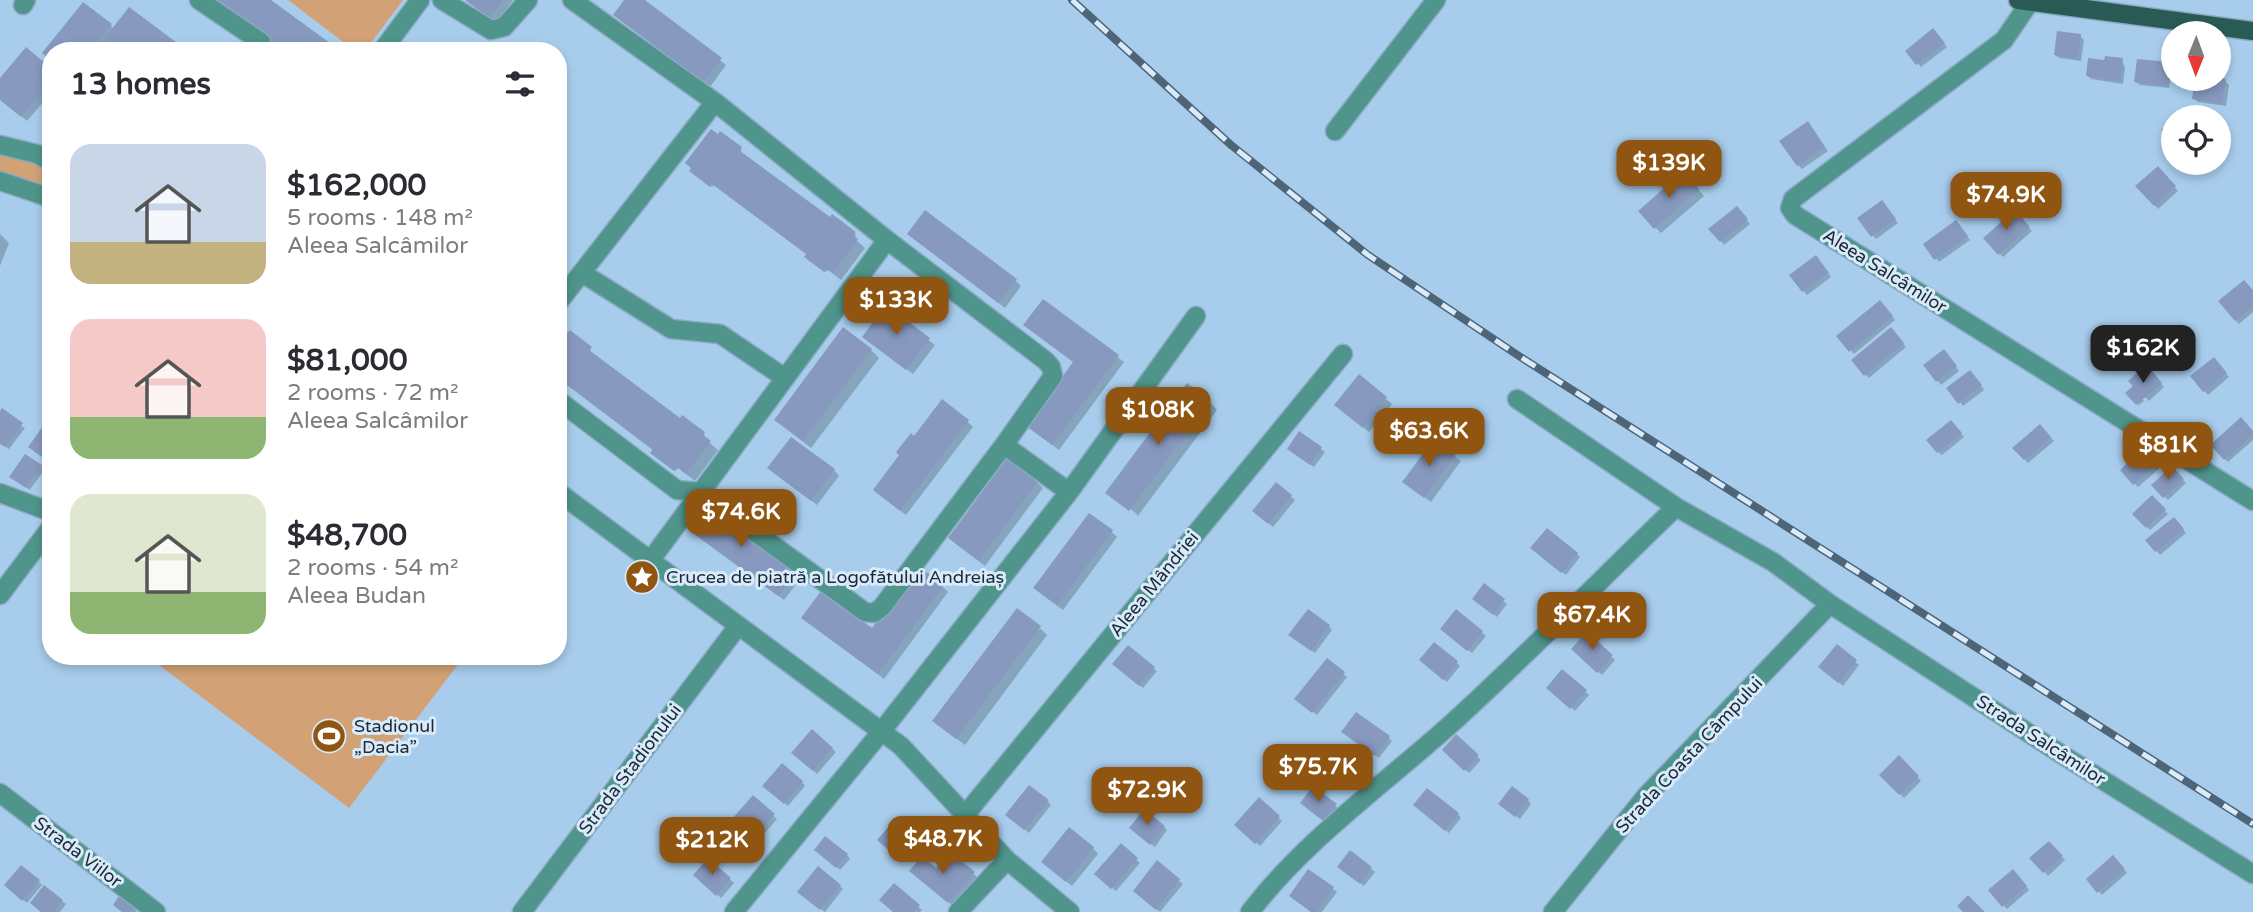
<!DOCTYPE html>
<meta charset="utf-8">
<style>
:root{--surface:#fff;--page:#f2f2f3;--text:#2b2b33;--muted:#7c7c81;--accent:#905611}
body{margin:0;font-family:"Varela Round",sans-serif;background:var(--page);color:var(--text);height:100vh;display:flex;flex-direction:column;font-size:26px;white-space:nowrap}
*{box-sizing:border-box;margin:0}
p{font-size:23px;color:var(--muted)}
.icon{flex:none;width:38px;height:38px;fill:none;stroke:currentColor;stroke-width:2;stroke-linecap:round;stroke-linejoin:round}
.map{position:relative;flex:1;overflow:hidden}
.details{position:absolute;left:42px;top:42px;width:525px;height:623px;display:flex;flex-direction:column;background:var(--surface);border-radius:28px;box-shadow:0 4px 10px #0003}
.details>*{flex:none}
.needle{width:46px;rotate:181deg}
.fabs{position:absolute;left:2161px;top:21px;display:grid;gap:14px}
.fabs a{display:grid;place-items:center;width:70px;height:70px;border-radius:50%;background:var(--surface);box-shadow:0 4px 10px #0003;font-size:35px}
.price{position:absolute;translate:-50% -60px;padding:0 16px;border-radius:14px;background:var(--accent);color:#fff;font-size:23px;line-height:46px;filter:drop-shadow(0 2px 4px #0008)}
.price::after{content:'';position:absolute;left:50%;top:42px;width:21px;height:16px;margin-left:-10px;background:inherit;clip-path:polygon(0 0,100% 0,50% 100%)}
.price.on{background:#222;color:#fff}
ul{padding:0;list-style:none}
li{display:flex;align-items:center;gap:21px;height:175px;padding:0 28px}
li span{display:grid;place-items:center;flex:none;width:196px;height:140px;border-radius:21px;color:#555}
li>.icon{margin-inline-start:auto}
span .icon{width:84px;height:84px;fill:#fffc;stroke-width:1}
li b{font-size:30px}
h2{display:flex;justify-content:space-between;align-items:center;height:84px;padding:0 28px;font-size:30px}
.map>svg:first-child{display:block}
</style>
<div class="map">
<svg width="2253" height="912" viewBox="0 0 2253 912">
<rect width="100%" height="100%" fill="#a8cdec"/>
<!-- green -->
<path fill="#d2a276" d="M288,0H403L365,51H355Z
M0,149L51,165V195L0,178Z
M147,656H450L459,663L349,808Z"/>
<!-- shadow -->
<path fill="#0003" d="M268,0L329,44L335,51H280Z
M467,0H513L496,23Z
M626,0H642L726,65L710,87L621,20Z
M111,26L114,29L185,51H119L109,41L101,51H51L45,53Z
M1936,34L1947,47L1921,67L1907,51Z
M2080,36L2084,40L2081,61L2059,58L2056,55Z
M2122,60L2125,68L2123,84L2091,79L2088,76L2106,62Z
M2168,64L2172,68L2169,88L2140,85L2136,82Z
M51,70V93L27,121L0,98V81Z
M2197,79L2225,81L2229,85L2226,106L2198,102L2194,99Z
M1811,127L1828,151L1802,169L1798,165Z
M721,133L742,150L740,153L836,224L832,217L856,235L854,238L865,248L841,280L828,270L826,272L807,258L808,255L714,185L712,187L692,172Z
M2158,168L2178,191L2158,209L2138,186Z
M1689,179L1704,196L1661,233L1655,227Z
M1885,206L1898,223L1876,239L1860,219Z
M1737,208L1750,224L1724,245L1721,241Z
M2015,212L2032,231L2003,257L1985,238Z
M1959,226L1970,240L1939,262L1925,245Z
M0,234L9,243L0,266Z
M915,239L1015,280L1021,286L1005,308Z
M1819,261L1831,277L1807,295L1791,276Z
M2253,292V312L2239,324L2220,302Z
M1043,301L1124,362L1059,450L1034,431L1075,363Z
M1883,306L1895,320L1854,354L1838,336Z
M886,308L935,345L913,374L870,342Z
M570,333L591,348L590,353L686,425L682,417L705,435L703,437L718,450L695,481L678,468L676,471L654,454V451L567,385L565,387L558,382L567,336Z
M1895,333L1906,347L1869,378L1865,374Z
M871,350L879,358L811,448L784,427Z
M1947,355L1959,371L1941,385L1926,365Z
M2217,363L2229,377L2208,395L2192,377Z
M2147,367L2164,387L2149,401L2141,393L2139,395L2144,401L2139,405L2127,393Z
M1973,375L1984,390L1963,406L1960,402Z
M1359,377L1392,404L1369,432L1342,411Z
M1210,402L1217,410L1137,517V514L1114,497Z
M0,414L25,428L9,449L0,443Z
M967,421L973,427L906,515L881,496Z
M1954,425L1964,437L1942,455L1938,452Z
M2040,426L2054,441L2028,463L2015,448Z
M1300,433L1325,452L1314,467L1292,452Z
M2253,433V440L2228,462L2213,445Z
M1435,441L1461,461L1431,502L1410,487Z
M2146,449L2162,466L2138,487L2122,470Z
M41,466L44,470L30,490L15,480Z
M769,468L834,470L839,476L817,505Z
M2172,468L2186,483L2168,500L2154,485Z
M1037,482L1043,488L985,566L956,544Z
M1276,484L1295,500L1273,527L1258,514Z
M2152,497L2168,514L2150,530L2134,514Z
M2178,523L2186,533L2160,555L2148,541Z
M1111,531L1117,537L1063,610L1041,594Z
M693,533L795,572L801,578L784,600Z
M1536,551L1577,554L1580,557L1566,575Z
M943,587L948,592L884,679L809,623L873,631Z
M1503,601L1507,604L1497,617L1478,602Z
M1457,612L1486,636L1472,653L1446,633Z
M1329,626L1332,630L1315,653L1294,638Z
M1040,628L1047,635L965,745L942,728Z
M1587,635L1615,660L1602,675L1574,649Z
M1837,647L1859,665L1843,686L1824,670Z
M1328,661L1347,677L1317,715L1300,702Z
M1457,663L1460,666L1447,682L1425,664Z
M1118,667L1153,668L1157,671L1143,688Z
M1562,672L1589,695L1575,711L1548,688Z
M812,732L836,752L817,774L794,753Z
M1347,735L1388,737L1392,741L1379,758Z
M1456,737L1481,760L1469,773L1444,750Z
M1899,758L1921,781L1904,798L1882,775Z
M802,782L805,786L788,806L768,789Z
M753,798L777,819L759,840L734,819Z
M1259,799L1282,821L1260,846L1237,825Z
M1528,800L1531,804L1520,819L1504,807Z
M1048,802L1051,805L1029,833L1011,818Z
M1306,806H1335L1339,809L1327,823Z
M1419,808L1458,814L1461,818L1449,833Z
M898,819L921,840L903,861L880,840Z
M1164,827L1167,830L1155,847L1135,832Z
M2049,843L2065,860L2048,876L2032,858Z
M1121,845L1140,863L1116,891L1096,874Z
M1093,848L1098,854L1072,886L1049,868Z
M1350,852L1375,872L1364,886L1343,870Z
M820,853L847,855L850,859L840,870Z
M2113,858L2127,873L2102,895L2088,879Z
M708,860L734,883L721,898L695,875Z
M1157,863L1183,884L1160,912L1138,895Z
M1309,871L1337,892L1322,912H1312Z
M2013,871L2029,890L2007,909L1990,890Z
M973,873L977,877L953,906L915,874Z
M38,881L42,885L27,903L9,889Z
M894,885L922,910L920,912H895Z
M840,886L843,889L825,912L803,895Z
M123,893L139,907L136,912H123Z
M62,901L66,904L60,912H43Z"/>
<!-- building -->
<path fill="#8799bf" d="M211,0H271L330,43L325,51H280Z
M465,0H503L489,18Z
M624,0H645L722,58L703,82L613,15Z
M83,2L112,24L91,51H51V60L42,53Z
M129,7L188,51H120L104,39Z
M1933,28L1945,43L1916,65L1905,51Z
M2057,31L2081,34L2078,59L2054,55Z
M26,47L51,68V81L21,117L0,100V78Z
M2105,56L2123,58L2120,81L2086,76L2088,58L2104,60Z
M2137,59L2169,62L2166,86L2134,82Z
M2219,78L2226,79L2222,104L2192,99L2195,79Z
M2174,119V143L2161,130Z
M1808,121L1825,147L1797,166L1779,141Z
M711,129L718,134L720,131L742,147L740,151L830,217L832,214L856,232L853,235L858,239L833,273L827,269L824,272L804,257L806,254L712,184L710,187L689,171L691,168L685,163Z
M2158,166L2176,186L2154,206L2135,186Z
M1684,171L1699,189L1654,229L1638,211Z
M1882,200L1896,219L1871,237L1857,218Z
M1737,206L1748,219L1720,242L1708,229Z
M925,210L1017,279L998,303L907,234Z
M2015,210L2030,227L1998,255L1983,238Z
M1956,220L1968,236L1934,260L1923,244Z
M1816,255L1829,273L1802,292L1789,275Z
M2244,280L2253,290V306L2235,321L2218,301Z
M1043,299L1119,355L1052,445L1026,426L1073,362L1023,325Z
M1880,300L1893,316L1849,352L1836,336Z
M886,305L930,338L906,370L862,337Z
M558,327L567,333L570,330L592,347L589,350L680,418L682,415L705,432L703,435L711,441L686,474L677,467L674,471L650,453L653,449L566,384L563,387L558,384Z
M843,327L872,349L803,441L774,420Z
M1891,327L1904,343L1864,376L1851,360Z
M1944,349L1957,366L1936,382L1923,365Z
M2214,357L2227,373L2203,392L2190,376Z
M2147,365L2162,383L2136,405L2125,393L2133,386L2128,381Z
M1970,370L1982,385L1958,404L1946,388Z
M1359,374L1387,397L1363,428L1334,405Z
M1187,383L1211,401L1129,511L1105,493Z
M942,399L969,420L900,511L873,490L899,455L896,452L911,433L914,436Z
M2,408L23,423L5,447L0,444V411Z
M2241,417L2253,431V434L2224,460L2210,445Z
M1951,420L1962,433L1937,453L1926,440Z
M2040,424L2051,437L2024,460L2012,448Z
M43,426L51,431V453L46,460L28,447Z
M1299,431L1322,447L1310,465L1287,449Z
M791,437L835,469L811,501L767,468Z
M1435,438L1456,454L1424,498L1402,482Z
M2146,446L2160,461L2133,485L2120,470Z
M25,454L42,465L26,488L9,477Z
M1007,458L1038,481L979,561L948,538Z
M2172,466L2184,479L2163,498L2151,485Z
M1276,482L1292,495L1268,524L1252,511Z
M2152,495L2166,509L2146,528L2132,514Z
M704,503L796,571L778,596L685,527Z
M1089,513L1113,530L1057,605L1033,588Z
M2174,517L2184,529L2155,552L2145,540Z
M1547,528L1578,553L1561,573L1530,548Z
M918,566L944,585L878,674L801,618L821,591L872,628Z
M1484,583L1505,599L1493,615L1472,599Z
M1017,608L1041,626L956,739L932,721Z
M1308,609L1330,625L1311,651L1288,635Z
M1456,609L1483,631L1467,651L1440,629Z
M1587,632L1613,655L1597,673L1571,649Z
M1434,642L1458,661L1443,680L1419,660Z
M1837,644L1857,660L1838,683L1818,667Z
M1128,645L1155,667L1139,686L1112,664Z
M1327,658L1345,672L1312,713L1294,699Z
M1562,669L1587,690L1570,709L1546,688Z
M1356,712L1390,736L1375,756L1341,732Z
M812,729L833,748L813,771L791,753Z
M1456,734L1479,755L1464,771L1442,750Z
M1899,755L1919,776L1899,795L1879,775Z
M782,763L803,781L784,804L762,786Z
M1029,785L1049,800L1024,830L1005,815Z
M1313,786L1337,804L1323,821L1300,803Z
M1512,786L1529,799L1515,817L1498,804Z
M1427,788L1459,813L1445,831L1413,805Z
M753,795L775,814L754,838L732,819Z
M1259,797L1280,816L1255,844L1234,825Z
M1144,809L1165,826L1150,845L1129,828Z
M898,816L919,835L898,858L877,840Z
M1069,827L1094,847L1066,882L1041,862Z
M825,836L848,854L836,868L814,850Z
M2049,841L2063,856L2043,873L2029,858Z
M1121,843L1138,858L1111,889L1094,874Z
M1350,850L1372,867L1360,884L1337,867Z
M950,852L975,872L948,903L909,871L922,856L936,868Z
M2113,855L2125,869L2097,893L2086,879Z
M708,858L731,878L716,896L693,875Z
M1157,860L1180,879L1156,910L1133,891Z
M21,865L40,880L22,901L4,885Z
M818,866L841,885L820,910L797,892Z
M1308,869L1334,887L1317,912H1311L1289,896Z
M2013,869L2027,886L2002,907L1988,890Z
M894,883L920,905L914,912H893L879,900Z
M44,885L63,900L54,912H41L30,903Z
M122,891L137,902L130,912H122L113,905Z
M1968,895L1985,912H1963L1957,906Z"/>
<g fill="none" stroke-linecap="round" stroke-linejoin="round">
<!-- minor casing -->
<g stroke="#89a9c4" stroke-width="21">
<path id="minor" d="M199,0L261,42L264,51
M442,0L491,30L504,27L528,0
M572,0L715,102L887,240L1046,361L1051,367L1053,376L1004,445
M2030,2L2004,40L1793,199L1790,208L1795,215L2253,501
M23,5L26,0
M382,51L420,0
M1335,131L1436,0
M582,273L671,329L720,334L785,378
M558,303L715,102
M558,400L677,490L700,492L865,612L874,613L882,607L1004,445L1069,492
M0,493L51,512
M1676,507L1773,562L1830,604L2061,754L2253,874
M650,561L887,240
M0,595L51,527
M0,793L156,912
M965,815L1343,354
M522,912L738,626
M734,912L881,732L1069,492L1196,316
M958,912L1007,860
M1250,912C1304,841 1384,784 1451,724C1528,654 1601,579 1676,507L1517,399
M1553,912L1646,796L1830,604"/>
</g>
<!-- tertiary casing -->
<g stroke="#89a9c4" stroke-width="21">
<path id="tertiary" d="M0,145L37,154L51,162
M0,181L51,198
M558,492L901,746L1007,860L1070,912"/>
</g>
<!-- primary casing -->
<g stroke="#89a9c4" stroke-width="21">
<path id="primary" d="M2018,0L2253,31"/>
</g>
<!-- minor -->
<use href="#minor" stroke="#4f958b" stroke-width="18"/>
<!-- tertiary -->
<use href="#tertiary" stroke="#4f958b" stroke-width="18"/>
<!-- primary -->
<use href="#primary" stroke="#295a54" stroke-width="18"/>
<!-- rail casing -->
<g stroke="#4e6577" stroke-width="8">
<path id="rail" d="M1072,0L1231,145L1368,255L1519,356L2253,824"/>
</g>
<!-- rail -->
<use href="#rail" stroke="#d9ebfb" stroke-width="5" stroke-dasharray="16" stroke-linecap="butt"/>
</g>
<!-- icons -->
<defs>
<g id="sight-disc" transform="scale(1.75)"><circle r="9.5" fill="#905611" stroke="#d9ebfb"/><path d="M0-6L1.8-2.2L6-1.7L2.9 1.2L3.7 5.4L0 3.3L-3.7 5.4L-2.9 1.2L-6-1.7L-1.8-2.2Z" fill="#fff"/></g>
<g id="stadium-disc" transform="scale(1.75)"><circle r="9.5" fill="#905611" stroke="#d9ebfb"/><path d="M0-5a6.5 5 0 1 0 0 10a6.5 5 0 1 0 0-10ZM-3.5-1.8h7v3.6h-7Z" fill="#fff"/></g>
</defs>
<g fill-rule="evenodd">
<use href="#sight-disc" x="642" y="577"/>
<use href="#stadium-disc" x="329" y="736"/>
</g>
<g text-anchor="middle" stroke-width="6" stroke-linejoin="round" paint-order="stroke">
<!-- street labels -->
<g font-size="18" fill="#1c2a36" stroke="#d9ebfb">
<text transform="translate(1885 271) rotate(32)" y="6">Aleea Salcâmilor</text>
<text transform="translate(1154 584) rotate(-51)" y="6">Aleea Mândriei</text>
<text transform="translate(2041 740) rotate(33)" y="6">Strada Salcâmilor</text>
<text transform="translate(1689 755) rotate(-47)" y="6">Strada Coasta Câmpului</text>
<text transform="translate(630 769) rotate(-53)" y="6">Strada Stadionului</text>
<text transform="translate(78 852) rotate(37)" y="6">Strada Viilor</text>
</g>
<!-- poi labels -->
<g font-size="18" fill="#1c2a36" stroke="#d9ebfb" text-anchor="start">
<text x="666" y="583">Crucea de piatră a Logofătului Andreiaș</text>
<text x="354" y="732">Stadionul<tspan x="354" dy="21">„Dacia”</tspan></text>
</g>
</g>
</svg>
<div class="fabs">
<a><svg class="needle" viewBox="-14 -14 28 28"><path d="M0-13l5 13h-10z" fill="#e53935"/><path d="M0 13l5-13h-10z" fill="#7c7c81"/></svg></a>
<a><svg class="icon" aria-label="locate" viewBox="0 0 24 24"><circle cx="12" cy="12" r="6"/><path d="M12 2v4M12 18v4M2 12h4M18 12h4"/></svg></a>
</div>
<b class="price" style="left:1669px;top:200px">$139K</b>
<b class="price" style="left:2006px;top:232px">$74.9K</b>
<b class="price" style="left:896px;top:337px">$133K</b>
<b class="price on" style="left:2143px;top:385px">$162K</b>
<b class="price" style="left:1158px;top:447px">$108K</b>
<b class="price" style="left:1429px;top:468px">$63.6K</b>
<b class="price" style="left:2168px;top:482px">$81K</b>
<b class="price" style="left:741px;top:549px">$74.6K</b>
<b class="price" style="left:1592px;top:652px">$67.4K</b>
<b class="price" style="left:1318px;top:804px">$75.7K</b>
<b class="price" style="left:1147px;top:827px">$72.9K</b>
<b class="price" style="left:943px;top:876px">$48.7K</b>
<b class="price" style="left:712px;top:877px">$212K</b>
<section class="details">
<h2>13 homes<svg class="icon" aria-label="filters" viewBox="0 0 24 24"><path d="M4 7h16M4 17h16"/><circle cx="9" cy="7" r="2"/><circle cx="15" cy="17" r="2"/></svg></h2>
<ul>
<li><span style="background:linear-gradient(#c9d6e8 70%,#c2b280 0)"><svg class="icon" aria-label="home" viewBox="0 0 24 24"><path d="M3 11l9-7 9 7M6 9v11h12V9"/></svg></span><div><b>$162,000</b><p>5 rooms · 148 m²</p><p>Aleea Salcâmilor</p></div></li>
<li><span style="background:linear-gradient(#f6c9c9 70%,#8fb573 0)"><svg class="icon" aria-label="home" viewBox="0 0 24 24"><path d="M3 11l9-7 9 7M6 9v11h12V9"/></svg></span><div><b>$81,000</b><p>2 rooms · 72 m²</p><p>Aleea Salcâmilor</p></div></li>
<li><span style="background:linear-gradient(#dfe7d0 70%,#8fb573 0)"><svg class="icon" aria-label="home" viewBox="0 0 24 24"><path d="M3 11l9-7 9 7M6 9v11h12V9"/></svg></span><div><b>$48,700</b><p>2 rooms · 54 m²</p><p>Aleea Budan</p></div></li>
</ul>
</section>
</div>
